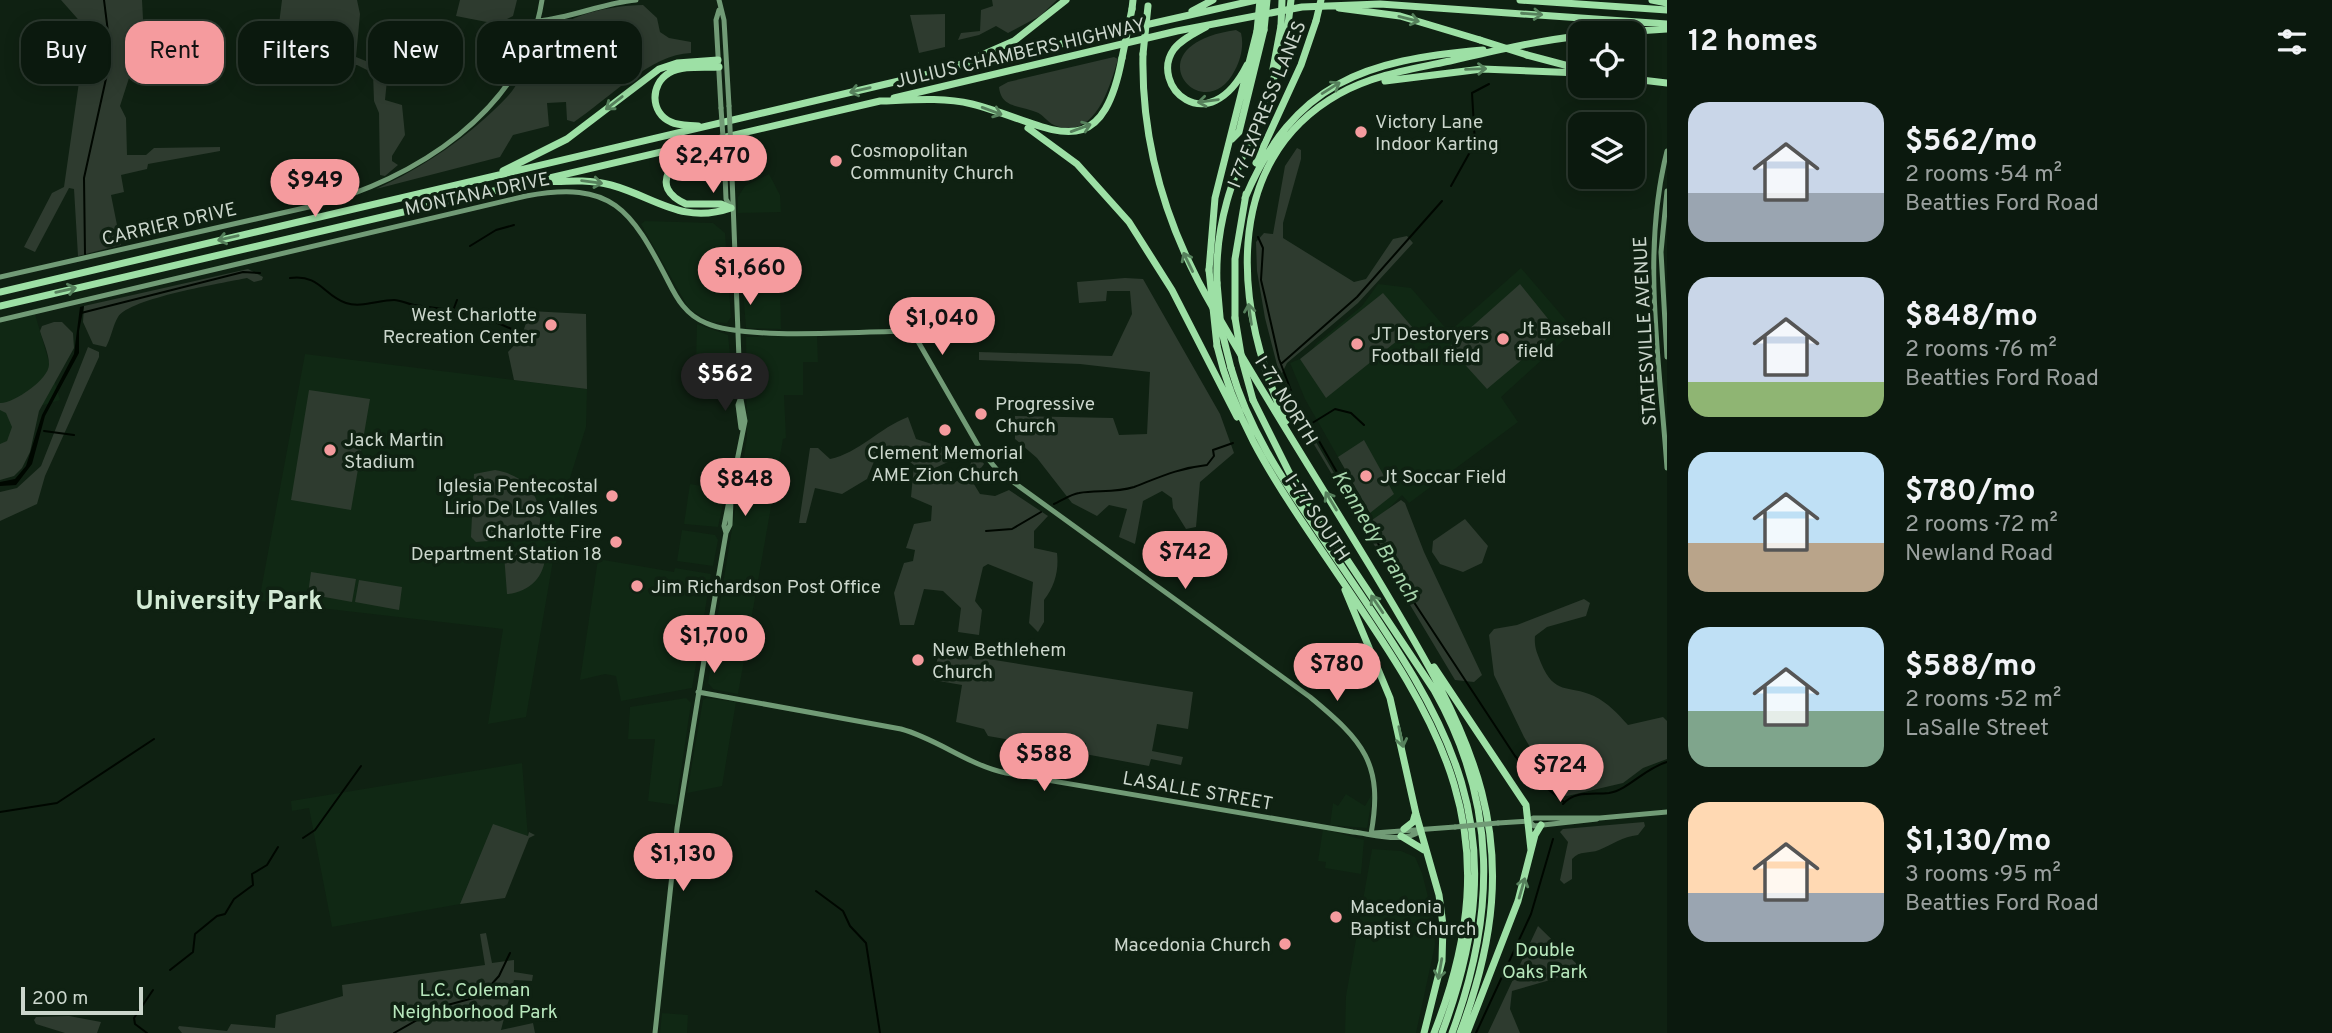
<!DOCTYPE html>
<meta charset="utf-8">
<style>
:root{--surface:#0b190e;--page:#142217;--text:#f1f3f6;--muted:#9aa09e;--line:#2b382e;--accent:#f59b9e}
body{margin:0;font-family:Overpass,sans-serif;background:var(--page);color:var(--text);height:100vh;display:flex;flex-direction:column;font-size:26px;white-space:nowrap}
*{box-sizing:border-box;margin:0}
p{font-size:23px;color:var(--muted)}
.icon{flex:none;width:38px;height:38px;fill:none;stroke:currentColor;stroke-width:2;stroke-linecap:round;stroke-linejoin:round}
.map{position:relative;flex:1;overflow:hidden}
.side{display:flex;flex-direction:column;background:var(--surface);width:665px}
.side>*{flex:none}
.hud{position:absolute;left:21px;top:21px;width:665px;height:63px;display:flex;gap:14px}
.fabs{position:absolute;left:1568px;top:21px;display:grid;gap:14px}
.fabs a{display:grid;place-items:center;width:77px;height:77px;border-radius:14px;background:var(--surface);box-shadow:0 4px 18px #0003,0 0 0 2px var(--line);font-size:35px}
.scale{position:absolute;left:21px;bottom:18px;width:122px;box-sizing:border-box;padding-left:7px;border:4px solid #cbd6cc;border-top:0;font-size:19px;line-height:24px;white-space:nowrap;color:#cbd6cc;-webkit-text-stroke:5px #0f2112;paint-order:stroke}
.price{position:absolute;translate:-50% -60px;padding:0 16px;border-radius:24px;background:var(--accent);color:#111;font-size:23px;line-height:46px;filter:drop-shadow(0 2px 4px #0008)}
.price::after{content:'';position:absolute;left:50%;top:42px;width:21px;height:16px;margin-left:-10px;background:inherit;clip-path:polygon(0 0,100% 0,50% 100%)}
.price.current{background:#222;color:#fff}
ul{padding:0;list-style:none}
li{display:flex;align-items:center;gap:21px;height:175px;padding:0 21px}
li span{display:grid;place-items:center;flex:none;width:196px;height:140px;border-radius:21px;color:#555}
li>.icon{margin-inline-start:auto}
span .icon{width:84px;height:84px;fill:#fffc;stroke-width:1}
li b{font-size:30px}
h2{display:flex;justify-content:space-between;align-items:center;height:84px;padding:0 21px;font-size:30px}
.tag{padding:0 24px;border-radius:21px;background:var(--surface);box-shadow:0 4px 18px #0003,0 0 0 2px var(--line);font-size:24px;line-height:63px}
.tag.current{background:var(--accent);color:#111}
main{display:flex;flex:1;min-height:0}
.map>svg:first-child{display:block}
</style>
<main>
<div class="map">
<svg width="1667" height="1033" viewBox="0 0 1667 1033">
<rect width="100%" height="100%" fill="#0f2112"/>
<!-- built -->
<path fill="#102814" d="M769,174L780,195L781,212L738,213V197L745,186Z
M645,221L713,223L725,233L731,317L727,323L711,322L689,309L641,224Z
M740,252H789L790,289L780,290L781,329L746,328Z
M1521,268L1570,325L1567,337L1501,397L1518,422L1409,503L1402,495L1375,522L1305,399L1290,363L1307,356L1317,343L1362,306L1378,284L1411,288L1449,332Z
M35,314L60,400L30,409L25,434L0,451V323Z
M697,324L728,335L731,364L696,360Z
M817,335L818,362H803V395H784L786,438L783,439L738,694L713,689L708,683L718,614L747,438L746,337Z
M305,354L587,389L586,427L564,497L526,717L488,724L503,629L259,601Z
M690,484L726,490L718,527L684,524Z
M682,530L715,535L718,540L713,566L677,561Z
M598,559L674,572L675,568L711,574L692,688L621,701L616,676L605,674L580,680Z
M686,698L691,703L676,805L648,801L655,739H628L630,707Z
M707,698L736,702L722,786L687,793L703,700Z
M522,763L528,837L493,825L460,904L332,927L309,808L292,811L291,801Z
M1373,792L1367,828L1330,825L1333,803L1338,806L1346,794L1365,806Z
M1323,829L1364,840L1361,874L1325,868L1326,862L1318,861Z
M1372,849L1401,851L1415,857L1422,873L1434,921L1435,945L1416,1033H1345L1346,996Z
M662,1013L688,1015L687,1033H660Z"/>
<!-- green -->
<path fill="#2e3b2f" d="M61,0H142L146,77L129,78L120,106L126,118L127,155H146L154,148L220,147V151L148,164L147,169L121,175L124,192L111,195L121,245L78,256L74,189L69,188L35,252L24,247L52,193L64,187L86,33L84,26Z
M282,0H357L360,14L356,57L388,70L385,100L402,105L405,135L392,156V161L398,165L385,176L380,175L379,113L374,101L373,73L357,65H335L333,21L302,23L303,54L275,56Z
M460,0H517L513,16L497,24L456,16Z
M992,0H1057L1040,16L1008,33L996,26L979,35L958,40L961,33L980,31L981,10L993,6Z
M643,5L657,18L660,32L669,38L691,42V53C651,54 607,100 574,122L567,120L566,102L547,103L549,126L513,135L500,157L376,189C424,167 470,136 507,97C520,83 525,67 534,51C555,16 605,6 643,5Z
M945,14V47L919,53L910,15Z
M1236,30L1241,33C1244,45 1241,59 1235,70C1204,132 1128,45 1236,30Z
M1114,57L1118,59C1110,86 1095,142 1054,125C1047,122 1043,114 1036,112C1019,105 1001,108 999,87L1008,82Z
M1297,148L1301,150V159L1283,223V238L1354,282L1366,279L1393,239L1407,236L1413,243L1358,303L1287,363L1282,373L1302,418L1359,516L1372,520L1401,500L1405,503L1424,552L1482,675L1474,682L1455,680L1285,396L1265,318L1257,271L1256,242L1264,233L1273,234L1285,166Z
M248,269L263,277L262,280L254,282L247,278C223,283 130,298 118,317C113,325 111,338 106,347L93,344L83,322L84,306Z
M1125,278L1143,279L1220,414L1234,453L1200,482L1196,527L1186,529L1173,508L1172,498L1162,491L1143,501L1135,544L1119,537L1127,509L1109,505L1097,516L1072,503L1037,458L1015,439V416L1113,418L1119,435L1147,434L1150,372L1080,364L979,360V352L1112,356L1132,314L1130,291H1107L1106,301L1079,303L1077,282Z
M1520,284L1557,330L1487,389L1449,347Z
M1383,293L1413,328L1326,398L1300,359Z
M530,311L586,314L587,389L514,380L508,352L521,338Z
M54,322H62L73,333L74,348L39,411L30,452L22,468L14,476L0,480V444L7,441L12,427L6,413L0,410V403C13,404 50,379 49,364C49,354 43,341 40,331L42,326Z
M88,347L99,352V357L45,476L37,504L0,521V492L17,488L41,466Z
M309,390L370,399L351,510L291,500Z
M908,417L916,439L948,449V462L935,468L939,481L954,483L968,473L975,448L984,464L972,481L980,494L995,496L1009,490L1048,516L1034,531V548L1057,553C1059,570 1055,586 1044,600V622L1038,632L1029,623L1033,582L988,564L983,567L975,601L982,610L979,635L958,632L961,608L943,591L924,589L914,625H900L894,593L904,563L913,561L915,550L906,548L914,524L931,521L932,506L911,497L914,465L906,459H875L867,479L842,494L815,488L806,523H799L810,448H818L830,459C859,453 879,428 908,417Z
M1364,440L1394,494L1370,513L1338,457Z
M495,470C531,476 546,503 538,537L476,542L471,537L474,474Z
M1465,519L1488,546L1482,563L1463,572L1440,564L1432,552L1433,541Z
M545,547C548,573 532,592 507,594L504,554L506,551Z
M311,572L356,579L352,602L308,594Z
M359,580L402,587L399,610L355,602Z
M1584,599L1590,603L1586,616L1547,627L1535,636C1534,647 1537,653 1541,663C1555,696 1567,684 1594,696C1608,703 1618,714 1628,725L1663,717L1667,721V759L1643,768L1623,783L1567,796L1558,794L1524,737L1494,675L1489,635L1494,629L1517,625Z
M939,651L1193,692L1188,729L1157,724L1152,751L1183,757L1181,765L1151,759L1149,766L1085,754L1086,743L1052,737L1050,747L988,736L984,729L956,722L962,685L933,680Z
M1644,822L1645,826L1638,835C1622,837 1613,844 1599,850C1589,854 1580,850 1572,859V879L1564,884L1560,880L1568,842L1560,832L1563,829Z
M493,824L528,836L529,832L535,835L529,838L505,898L460,904Z
M1538,926L1589,976L1584,981L1577,974H1571L1512,991L1510,1009L1520,1033H1488Z
M486,933L492,963L514,960V972L533,975L532,981L514,980L501,1030L533,1023L535,1033H182L178,1028L179,1026L227,1031L231,1024L275,1028L276,1015L343,996L342,985L485,965L480,934Z
M69,1016L101,1022L97,1033H65L36,1024L34,1020L36,1017Z"/>
<!-- water -->
<path fill="#000700" d="M84,306L79,331V353L45,416L32,464L16,485L0,486V482L15,479L26,466L42,415L74,354L80,307Z"/>
<g fill="none" stroke-linecap="round" stroke-linejoin="round">
<!-- stream -->
<path stroke="#000700" stroke-width="2" d="M1451,186L1475,143L1472,93L1489,84
M1258,237L1263,248L1261,280L1265,297L1279,359L1293,396L1398,578L1515,756L1533,777L1564,802
M470,246L496,230L514,225
M85,254L84,178L111,56L104,0
M290,278C320,274 323,295 346,303C361,308 379,300 394,300C401,300 407,304 414,305C457,311 478,313 518,332
M454,308L457,300
M81,313L243,272L260,273
M1281,364L1357,297L1442,201
M1309,425L1335,409L1351,413L1364,425
M44,431L74,435
M1054,504C1061,501 1071,494 1079,493C1097,490 1115,493 1134,487C1160,477 1179,468 1207,465L1214,456L1213,450L1233,443
M986,531L1012,529L1041,512
M1563,804C1575,790 1593,795 1609,793C1628,790 1645,768 1667,762
M0,812L57,803L154,739
M303,838L315,830L361,766
M816,891L843,911L850,926L866,943L880,1033
M170,970L193,952L195,934L217,916L225,914L234,899L253,885L252,874L267,865L278,847
M147,1033L135,1024L134,1018L153,990
M394,1033L440,1007L481,996L499,976L510,953
M1476,1033L1531,914L1553,839"/>
<!-- secondary -->
<path stroke="#719b76" stroke-width="5" d="M719,0L724,20L729,106
M719,10L716,20L721,108
M538,21C572,18 602,3 636,0
M1667,151C1641,253 1660,364 1667,468
M724,152L726,199L731,208
M1667,191L1661,252L1667,357
M0,277L313,206C414,180 525,111 542,0
M0,320L526,196C612,180 631,209 668,281C677,299 686,315 706,323C746,341 864,331 912,331L980,449L998,471L1310,697C1363,741 1384,763 1371,834
M739,359L742,372L740,378
M741,397L738,405L741,428
M726,533L730,525L731,500
M705,654L709,647V632
M698,692L901,729C938,739 968,765 1006,773L1353,832C1372,834 1404,844 1420,831
M1529,821L1534,826L1597,819
M1498,823L1529,821L1533,818H1600L1667,812
M1374,833L1455,827
M655,1033L677,828L705,654V638L709,632L726,533L724,526L745,421L736,372L739,359L731,150"/>
<!-- highway -->
<path stroke="#9de0a5" stroke-width="7" d="M1520,0L1667,10
M1652,0L1667,3
M1339,8L1400,16L1480,40
M1132,9L1133,0
M1192,11L1213,0
M1206,27C1195,33 1182,39 1174,49C1148,85 1208,143 1247,65
M1607,33L1667,29
M1143,54C1141,145 1167,229 1213,308
M1527,55L1580,69
M968,65L1256,0
M1273,69L1281,26
M1633,79L1667,83
M1385,81L1482,69L1580,73
M894,98L1177,31L1302,7L1380,4L1667,24
M698,126C689,125 679,126 671,122C650,113 650,84 669,73C683,65 704,68 719,67
M1028,128L1077,164L1129,222L1172,290L1237,417
M1232,139L1239,132L1264,30
M699,145C675,158 646,186 686,204H721L730,208
M1256,163L1301,65L1316,21
M503,171L567,139L659,69L677,63L718,60
M546,182C568,181 589,179 611,185C655,197 682,225 731,208
M1245,198C1294,82 1365,60 1483,50
M1209,270L1215,198L1257,31
M1217,283C1213,180 1271,120 1288,25
M0,292L950,69L1014,41L1066,0
M0,306L880,101C911,100 942,97 972,104C1048,123 1100,174 1122,58
M1235,318V259L1246,194
M1221,321C1270,405 1322,487 1373,571C1472,736 1534,838 1460,1033
M1217,346C1233,415 1268,471 1307,529C1425,705 1521,812 1434,1033
M1231,368C1248,428 1281,477 1315,527C1435,706 1526,808 1442,1033
M1253,400L1290,474L1434,690C1498,803 1496,914 1452,1033
M1286,421C1235,314 1218,162 1339,94C1373,75 1412,69 1450,61C1493,51 1536,41 1580,36
M1345,590L1390,698L1416,814L1439,895L1443,925L1442,961L1424,1033
M1434,667L1526,805L1531,850
M1404,829L1413,822L1415,815
M1401,836L1424,850
M1467,1033L1518,901L1535,835L1541,825"/>
<!-- secondary-bridge -->
<path stroke="#719b76" stroke-width="5" d="M729,106L731,150
M721,108L724,152
M1455,827L1498,823"/>
<!-- highway-bridge -->
<path stroke="#9de0a5" stroke-width="7" d="M1316,21L1321,0
M1288,25L1291,0
M1281,26L1282,0
M1264,30L1267,0
M1257,31L1260,0
M1480,40L1527,55
M1143,54L1148,6
M1122,58L1132,9
M1209,270L1217,346
M1217,283L1221,328L1231,368
M1235,318L1242,360L1253,400"/>
</g>
<!-- one-way arrows -->
<defs><path id="oneway-shaft" d="M-6 0H5M1.5-3L5.5 0L1.5 3" fill="none" stroke-width="1.6" stroke-linecap="round" stroke-linejoin="round" transform="scale(1.75)"/></defs>
<g stroke="#56805c">
<use href="#oneway-shaft" transform="translate(1532 14) rotate(4)"/>
<use href="#oneway-shaft" transform="translate(1409 19) rotate(14)"/>
<use href="#oneway-shaft" transform="translate(1476 69) rotate(-2)"/>
<use href="#oneway-shaft" transform="translate(1331 88) rotate(-32)"/>
<use href="#oneway-shaft" transform="translate(860 90) rotate(167)"/>
<use href="#oneway-shaft" transform="translate(1208 101) rotate(172)"/>
<use href="#oneway-shaft" transform="translate(614 103) rotate(142)"/>
<use href="#oneway-shaft" transform="translate(992 111) rotate(20)"/>
<use href="#oneway-shaft" transform="translate(1081 128) rotate(-20)"/>
<use href="#oneway-shaft" transform="translate(592 182) rotate(7)"/>
<use href="#oneway-shaft" transform="translate(228 238) rotate(167)"/>
<use href="#oneway-shaft" transform="translate(1188 262) rotate(-116)"/>
<use href="#oneway-shaft" transform="translate(66 290) rotate(-13)"/>
<use href="#oneway-shaft" transform="translate(1250 314) rotate(-98)"/>
<use href="#oneway-shaft" transform="translate(1331 501) rotate(-121)"/>
<use href="#oneway-shaft" transform="translate(1377 604) rotate(-124)"/>
<use href="#oneway-shaft" transform="translate(1401 737) rotate(78)"/>
<use href="#oneway-shaft" transform="translate(1522 888) rotate(-74)"/>
<use href="#oneway-shaft" transform="translate(1440 969) rotate(100)"/>
</g>
<!-- markers -->
<g fill="#f59b9e" stroke="#0f2112" stroke-width="2.5">
<circle cx="1361" cy="132" r="7"/>
<circle cx="836" cy="161" r="7"/>
<circle cx="551" cy="325" r="7"/>
<circle cx="1503" cy="339" r="7"/>
<circle cx="1357" cy="344" r="7"/>
<circle cx="981" cy="414" r="7"/>
<circle cx="945" cy="430" r="7"/>
<circle cx="330" cy="450" r="7"/>
<circle cx="1366" cy="476" r="7"/>
<circle cx="612" cy="496" r="7"/>
<circle cx="616" cy="542" r="7"/>
<circle cx="637" cy="586" r="7"/>
<circle cx="918" cy="660" r="7"/>
<circle cx="1336" cy="917" r="7"/>
<circle cx="1285" cy="944" r="7"/>
</g>
<g text-anchor="middle" stroke-width="7" stroke-linejoin="round" paint-order="stroke">
<!-- street labels -->
<g font-size="19" fill="#cbd6cc" stroke="#0f2112">
<text transform="translate(1020 52) rotate(-13)" y="7">JULIUS CHAMBERS HIGHWAY</text>
<text transform="translate(1266 104) rotate(-68)" y="7">I 77 EXPRESS LANES</text>
<text transform="translate(477 193) rotate(-12)" y="7">MONTANA DRIVE</text>
<text transform="translate(169 223) rotate(-13)" y="7">CARRIER DRIVE</text>
<text transform="translate(1644 331) rotate(-93)" y="7">STATESVILLE AVENUE</text>
<text transform="translate(1287 400) rotate(58)" y="7">I-77 NORTH</text>
<text transform="translate(1318 517) rotate(56)" y="7">I-77 SOUTH</text>
<text transform="translate(1198 790) rotate(10)" y="7">LASALLE STREET</text>
</g>
<!-- poi labels -->
<g font-size="19" fill="#cbd6cc" stroke="#0f2112" text-anchor="start">
<text x="1375" y="128">Victory Lane<tspan x="1375" dy="22">Indoor Karting</tspan></text>
<text x="850" y="157">Cosmopolitan<tspan x="850" dy="22">Community Church</tspan></text>
<text x="537" y="321" text-anchor="end">West Charlotte<tspan x="537" dy="22">Recreation Center</tspan></text>
<text x="1517" y="335">Jt Baseball<tspan x="1517" dy="22">field</tspan></text>
<text x="1371" y="340">JT Destoryers<tspan x="1371" dy="22">Football field</tspan></text>
<text x="995" y="410">Progressive<tspan x="995" dy="22">Church</tspan></text>
<text x="344" y="446">Jack Martin<tspan x="344" dy="22">Stadium</tspan></text>
<text x="945" y="459" text-anchor="middle">Clement Memorial<tspan x="945" dy="22">AME Zion Church</tspan></text>
<text x="1380" y="483">Jt Soccar Field</text>
<text x="598" y="492" text-anchor="end">Iglesia Pentecostal<tspan x="598" dy="22">Lirio De Los Valles</tspan></text>
<text x="602" y="538" text-anchor="end">Charlotte Fire<tspan x="602" dy="22">Department Station 18</tspan></text>
<text x="651" y="593">Jim Richardson Post Office</text>
<text x="932" y="656">New Bethlehem<tspan x="932" dy="22">Church</tspan></text>
<text x="1350" y="913">Macedonia<tspan x="1350" dy="22">Baptist Church</tspan></text>
<text x="1271" y="951" text-anchor="end">Macedonia Church</text>
</g>
<!-- park labels -->
<g font-size="19" fill="#b7e7bc" stroke="#0f2112">
<text x="1545" y="956">Double<tspan x="1545" dy="22">Oaks Park</tspan></text>
<text x="475" y="996">L.C. Coleman<tspan x="475" dy="22">Neighborhood Park</tspan></text>
</g>
<!-- water labels -->
<g font-size="21" font-style="italic" fill="#a7d5ac" stroke="#0f2112">
<text transform="translate(1376 536) rotate(59)" y="7">Kennedy Branch</text>
</g>
<!-- district labels -->
<g font-size="26" font-weight="bold" fill="#d2ead4" stroke="#0f2112">
<text x="229" y="609">University Park</text>
</g>
</g>
</svg>
<div class="fabs">
<a><svg class="icon" aria-label="locate" viewBox="0 0 24 24"><circle cx="12" cy="12" r="6"/><path d="M12 2v4M12 18v4M2 12h4M18 12h4"/></svg></a>
<a><svg class="icon" aria-label="layers" viewBox="0 0 24 24"><path d="M12 4l9 5-9 5-9-5zM3 14l9 5 9-5"/></svg></a>
</div>
<div class="scale">200 m</div>
<b class="price" style="left:713px;top:195px">$2,470</b>
<b class="price" style="left:315px;top:219px">$949</b>
<b class="price" style="left:750px;top:307px">$1,660</b>
<b class="price" style="left:942px;top:357px">$1,040</b>
<b class="price current" style="left:725px;top:413px">$562</b>
<b class="price" style="left:745px;top:518px">$848</b>
<b class="price" style="left:1185px;top:591px">$742</b>
<b class="price" style="left:714px;top:675px">$1,700</b>
<b class="price" style="left:1337px;top:703px">$780</b>
<b class="price" style="left:1044px;top:793px">$588</b>
<b class="price" style="left:1560px;top:804px">$724</b>
<b class="price" style="left:683px;top:893px">$1,130</b>
<div class="hud">
<a class="tag">Buy</a>
<a class="tag current">Rent</a>
<a class="tag">Filters</a>
<a class="tag">New</a>
<a class="tag">Apartment</a>
</div>
</div>
<section class="side">
<h2>12 homes<svg class="icon" aria-label="filters" viewBox="0 0 24 24"><path d="M4 7h16M4 17h16"/><circle cx="9" cy="7" r="2"/><circle cx="15" cy="17" r="2"/></svg></h2>
<ul>
<li><span style="background:linear-gradient(#c9d6e8 65%,#9aa5b1 0)"><svg class="icon" aria-label="home" viewBox="0 0 24 24"><path d="M3 11l9-7 9 7M6 9v11h12V9"/></svg></span><div><b>$562/mo</b><p>2 rooms · 54 m²</p><p>Beatties Ford Road</p></div></li>
<li><span style="background:linear-gradient(#c9d6e8 75%,#8fb573 0)"><svg class="icon" aria-label="home" viewBox="0 0 24 24"><path d="M3 11l9-7 9 7M6 9v11h12V9"/></svg></span><div><b>$848/mo</b><p>2 rooms · 76 m²</p><p>Beatties Ford Road</p></div></li>
<li><span style="background:linear-gradient(#bfe0f5 65%,#b9a48a 0)"><svg class="icon" aria-label="home" viewBox="0 0 24 24"><path d="M3 11l9-7 9 7M6 9v11h12V9"/></svg></span><div><b>$780/mo</b><p>2 rooms · 72 m²</p><p>Newland Road</p></div></li>
<li><span style="background:linear-gradient(#bfe0f5 60%,#7fa58c 0)"><svg class="icon" aria-label="home" viewBox="0 0 24 24"><path d="M3 11l9-7 9 7M6 9v11h12V9"/></svg></span><div><b>$588/mo</b><p>2 rooms · 52 m²</p><p>LaSalle Street</p></div></li>
<li><span style="background:linear-gradient(#ffd9b3 65%,#9aa5b1 0)"><svg class="icon" aria-label="home" viewBox="0 0 24 24"><path d="M3 11l9-7 9 7M6 9v11h12V9"/></svg></span><div><b>$1,130/mo</b><p>3 rooms · 95 m²</p><p>Beatties Ford Road</p></div></li>
</ul>
</section>
</main>
